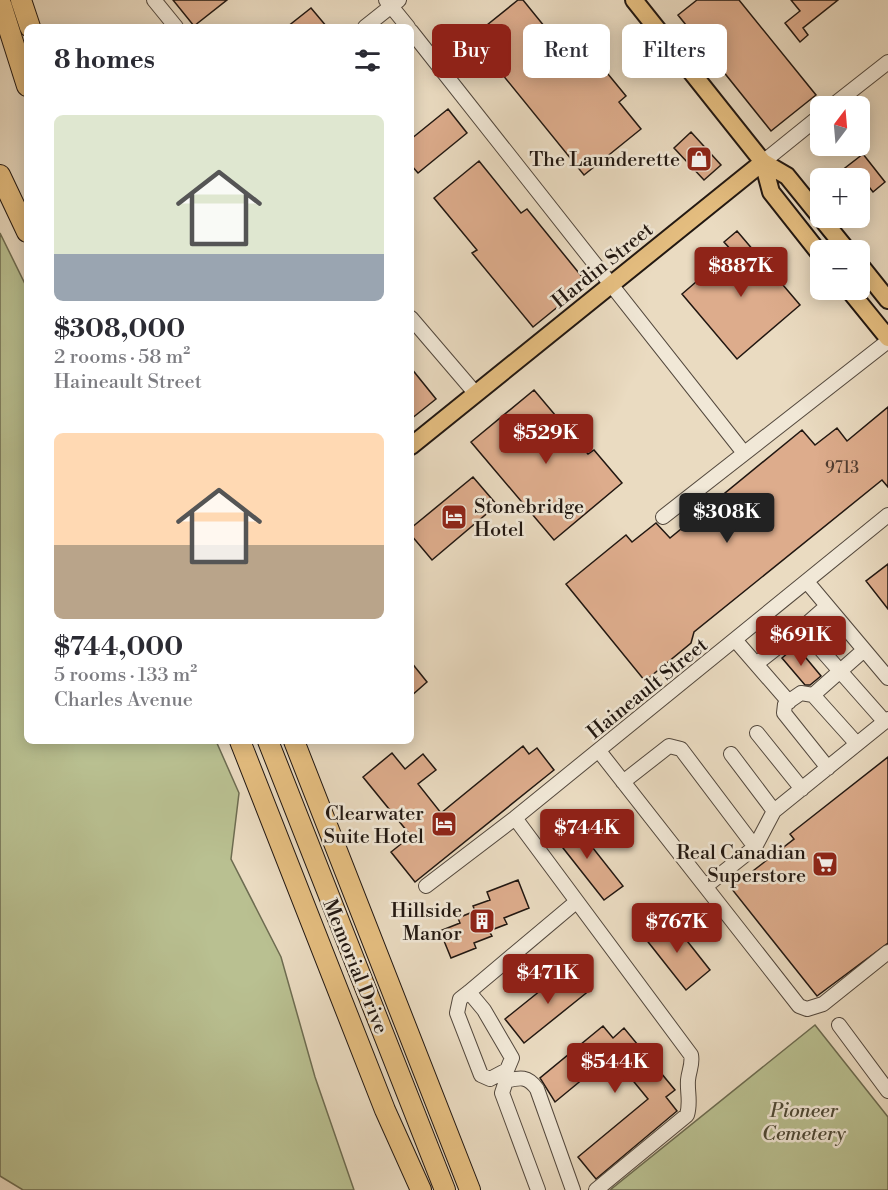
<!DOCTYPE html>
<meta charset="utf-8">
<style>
:root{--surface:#fff;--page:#f7f7f7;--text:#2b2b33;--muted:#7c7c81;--accent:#8f2418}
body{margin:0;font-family:"Libre Bodoni",serif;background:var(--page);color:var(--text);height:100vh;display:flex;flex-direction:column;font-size:22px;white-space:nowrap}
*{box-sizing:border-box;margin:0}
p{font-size:20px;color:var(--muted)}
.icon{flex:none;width:33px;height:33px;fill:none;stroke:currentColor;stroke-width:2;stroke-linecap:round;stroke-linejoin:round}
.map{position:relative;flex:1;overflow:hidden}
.panel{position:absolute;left:24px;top:24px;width:390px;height:720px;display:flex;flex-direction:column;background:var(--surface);border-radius:9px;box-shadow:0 3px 15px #0003}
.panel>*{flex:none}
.hud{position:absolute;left:432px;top:24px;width:366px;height:54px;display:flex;gap:12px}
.needle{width:39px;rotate:16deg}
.controls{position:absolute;left:810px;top:96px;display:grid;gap:12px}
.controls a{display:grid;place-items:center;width:60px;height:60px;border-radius:9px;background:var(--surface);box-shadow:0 3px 15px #0003;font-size:30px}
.price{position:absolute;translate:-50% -51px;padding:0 14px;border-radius:6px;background:var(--accent);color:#fff;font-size:20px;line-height:39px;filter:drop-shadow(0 2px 3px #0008)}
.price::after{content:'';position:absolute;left:50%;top:36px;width:18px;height:14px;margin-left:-9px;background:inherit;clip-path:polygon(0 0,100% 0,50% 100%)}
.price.on{background:#222;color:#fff}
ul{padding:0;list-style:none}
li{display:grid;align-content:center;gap:12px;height:318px;padding:0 30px}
li span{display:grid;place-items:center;height:186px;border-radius:9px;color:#555}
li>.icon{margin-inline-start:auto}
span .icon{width:108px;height:108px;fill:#fffc;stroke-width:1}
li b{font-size:26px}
h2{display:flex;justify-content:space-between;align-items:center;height:72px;padding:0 30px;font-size:26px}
.tag{padding:0 21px;border-radius:9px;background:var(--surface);box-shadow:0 3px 15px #0003;font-size:21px;line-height:54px}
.tag.on{background:var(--accent);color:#fff}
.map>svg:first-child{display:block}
</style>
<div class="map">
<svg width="888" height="1190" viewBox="0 0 888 1190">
<rect width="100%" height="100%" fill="#eadbc1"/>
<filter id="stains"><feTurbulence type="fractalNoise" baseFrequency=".00333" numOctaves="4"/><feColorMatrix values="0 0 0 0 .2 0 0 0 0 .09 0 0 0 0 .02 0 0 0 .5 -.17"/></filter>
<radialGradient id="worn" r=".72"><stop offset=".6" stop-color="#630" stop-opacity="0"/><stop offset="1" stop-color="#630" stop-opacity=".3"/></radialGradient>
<!-- green -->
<path fill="#b9c091" stroke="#6d6c51" stroke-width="1.5" d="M0,233L27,288V741H216L239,793L231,859L281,957L315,1077L354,1190H23L0,1176Z
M815,1025L888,1117V1190H610Z"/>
<!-- building -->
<path fill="#ddac8c" stroke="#211711" stroke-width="1.5" d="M173,0H227L194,26Z
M518,0H523L579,69L594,57L626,96L619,102L641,129L584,175L472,37Z
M697,0H739L816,95L771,131L678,15Z
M791,0H838L803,28L808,35L800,42L785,23L800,11Z
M311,8L327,27H287Z
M448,109L467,133L418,173L411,165V139Z
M691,132L721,165L704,180L674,148Z
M863,154L885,182L873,192L862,178H832Z
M479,161L521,213L527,209L587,283L533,327L472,253L477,250L434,198Z
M737,231L800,305L737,359L682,294L732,251L724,242Z
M411,368L436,399L411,419Z
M534,390L588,454L594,450L622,483L554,540L471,442Z
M888,407V487L882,480L694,632L691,643L645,681L566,584L626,535L632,542L656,523L670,538L802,430L815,445L837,428L847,441Z
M473,477L497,505L432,560L411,535V528Z
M888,564V609L866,581Z
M796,646L821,676L810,685H805L782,658Z
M411,662L427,682L411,696Z
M523,746L529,754L537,748L554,770L415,882L391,852L411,836L363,777L392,753L405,769L423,754L436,770L418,784L441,813Z
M888,757V943L817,996L731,888L794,839L790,834Z
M570,819L623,886L604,900L552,834Z
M518,880L529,908L504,918L507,924L489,931L492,936L474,943L476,948L451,958L440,931L460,923L458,918L475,911L473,906L490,900L487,892Z
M669,918L710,970L686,990L645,938Z
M571,966L590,990L524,1043L505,1019Z
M603,1026L613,1038L624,1028L675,1090L666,1097L677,1111L596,1179L578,1157L648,1099L612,1055L555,1102L540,1078Z"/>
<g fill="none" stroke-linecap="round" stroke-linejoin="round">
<!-- minor casing -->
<g stroke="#53483d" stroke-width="16">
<path id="minor" d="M154,0L176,27
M386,0L408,27
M365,27L399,0
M411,31L744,453
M832,106L888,62
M763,162L820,116
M411,318L476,394
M663,517L888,341
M808,583L888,678
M827,606L802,628L885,722
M736,641L789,702
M756,664L802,628
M813,695L864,650
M757,733L802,789
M599,751L799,1006L807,1009L823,1004L888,952
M731,754L774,811L755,847
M828,768L784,713L785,704L801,693L813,695L857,744
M623,782L669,746L681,749L755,847L706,886
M774,811L888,719
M515,818L691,1055C693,1064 689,1070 688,1080C687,1092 691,1102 687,1115L596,1190
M426,886L515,818L888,515
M469,992L484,1010L512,1058L507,1070L490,1079L481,1075L457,1013L460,999L469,992L576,902
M839,1025L888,1091
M538,1190L502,1093L506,1081C520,1077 528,1076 537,1089L573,1190"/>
</g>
<!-- major casing -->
<g stroke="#211711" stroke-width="20">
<path id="major" d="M634,0L763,162L787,176L847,250
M763,162L771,192L820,254
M860,265L888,300
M849,290L888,338
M411,446L763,162"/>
</g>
<!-- highway casing -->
<g stroke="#211711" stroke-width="22">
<path id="highway" d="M21,0L30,27
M0,1L27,86
M0,175L27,232
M240,741L385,1110L421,1190
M268,741L445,1190
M294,741L470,1190"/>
</g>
<!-- minor -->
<use href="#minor" stroke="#f1e8d7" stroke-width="14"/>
<!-- major -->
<use href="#major" stroke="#e5be80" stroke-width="16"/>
<!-- highway -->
<use href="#highway" stroke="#e5be80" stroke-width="20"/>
</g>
<!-- icons -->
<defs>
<g id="shop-square" transform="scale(1.35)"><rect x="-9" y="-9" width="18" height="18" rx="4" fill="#8f2418" stroke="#f1e8d7"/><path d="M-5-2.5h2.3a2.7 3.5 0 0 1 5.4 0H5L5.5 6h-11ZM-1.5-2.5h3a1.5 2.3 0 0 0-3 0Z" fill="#fff"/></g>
<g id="hotel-square" transform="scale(1.35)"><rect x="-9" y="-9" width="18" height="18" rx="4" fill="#8f2418" stroke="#f1e8d7"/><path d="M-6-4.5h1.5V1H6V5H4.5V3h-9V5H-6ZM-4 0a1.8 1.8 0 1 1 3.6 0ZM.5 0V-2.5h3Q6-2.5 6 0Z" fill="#fff"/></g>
<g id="supermarket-square" transform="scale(1.35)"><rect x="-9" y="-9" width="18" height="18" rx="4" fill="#8f2418" stroke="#f1e8d7"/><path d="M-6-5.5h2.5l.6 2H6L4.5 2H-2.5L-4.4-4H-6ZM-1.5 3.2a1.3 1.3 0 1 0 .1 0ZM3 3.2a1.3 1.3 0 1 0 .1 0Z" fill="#fff"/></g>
<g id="building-square" transform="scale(1.35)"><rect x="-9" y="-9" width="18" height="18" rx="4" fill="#8f2418" stroke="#f1e8d7"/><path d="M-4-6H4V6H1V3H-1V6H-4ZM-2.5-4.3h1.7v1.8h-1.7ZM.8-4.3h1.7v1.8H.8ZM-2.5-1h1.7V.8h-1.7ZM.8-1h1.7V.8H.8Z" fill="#fff"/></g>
</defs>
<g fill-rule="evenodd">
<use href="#shop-square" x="699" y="159"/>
<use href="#hotel-square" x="454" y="517"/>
<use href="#hotel-square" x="444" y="824"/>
<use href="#supermarket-square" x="825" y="864"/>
<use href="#building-square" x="482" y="921"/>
</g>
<g text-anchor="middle" stroke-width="5" stroke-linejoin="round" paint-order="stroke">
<!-- number labels -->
<g font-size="16" fill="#503c30">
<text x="842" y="473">9713</text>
</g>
<!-- poi labels -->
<g font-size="20" fill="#211711" stroke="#f1e8d7" text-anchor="end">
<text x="680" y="166">The Launderette</text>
<text x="474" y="513" text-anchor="start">Stonebridge<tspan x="474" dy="23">Hotel</tspan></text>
<text x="424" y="820">Clearwater<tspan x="424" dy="23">Suite Hotel</tspan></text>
<text x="806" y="859">Real Canadian<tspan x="806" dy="23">Superstore</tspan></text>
<text x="462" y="917">Hillside<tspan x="462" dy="23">Manor</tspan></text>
</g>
<!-- street labels -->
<g font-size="20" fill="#211711" stroke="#f1e8d7">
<text transform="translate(602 265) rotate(-39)" y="7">Hardin Street</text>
<text transform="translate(647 688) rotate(-39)" y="7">Haineault Street</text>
<text transform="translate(356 966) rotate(68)" y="7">Memorial Drive</text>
</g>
<!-- park labels -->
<g font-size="20" font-style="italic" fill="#4f4a37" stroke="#f1e8d7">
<text x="804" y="1117">Pioneer<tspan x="804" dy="23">Cemetery</tspan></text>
</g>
</g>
<rect width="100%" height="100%" filter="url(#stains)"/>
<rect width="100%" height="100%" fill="url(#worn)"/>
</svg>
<div class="controls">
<a><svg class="needle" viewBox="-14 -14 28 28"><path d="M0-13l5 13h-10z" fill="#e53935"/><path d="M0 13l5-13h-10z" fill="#7c7c81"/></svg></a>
<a>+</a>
<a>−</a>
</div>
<b class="price" style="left:741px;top:298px">$887K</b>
<b class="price" style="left:546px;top:465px">$529K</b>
<b class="price on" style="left:727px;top:544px">$308K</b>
<b class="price" style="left:801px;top:667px">$691K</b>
<b class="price" style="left:587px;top:860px">$744K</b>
<b class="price" style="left:677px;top:954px">$767K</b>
<b class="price" style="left:548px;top:1005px">$471K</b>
<b class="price" style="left:615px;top:1094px">$544K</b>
<div class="hud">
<a class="tag on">Buy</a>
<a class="tag">Rent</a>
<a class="tag">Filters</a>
</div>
<section class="panel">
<h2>8 homes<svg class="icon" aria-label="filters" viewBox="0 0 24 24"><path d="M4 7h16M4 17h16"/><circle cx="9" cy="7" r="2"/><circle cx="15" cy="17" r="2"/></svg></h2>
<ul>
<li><span style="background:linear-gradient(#dfe7d0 75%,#9aa5b1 0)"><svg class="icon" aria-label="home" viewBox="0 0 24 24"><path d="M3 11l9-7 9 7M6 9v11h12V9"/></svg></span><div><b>$308,000</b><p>2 rooms · 58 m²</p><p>Haineault Street</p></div></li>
<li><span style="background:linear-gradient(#ffd9b3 60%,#b9a48a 0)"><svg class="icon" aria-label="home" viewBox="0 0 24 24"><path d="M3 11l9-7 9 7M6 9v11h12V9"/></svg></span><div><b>$744,000</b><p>5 rooms · 133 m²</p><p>Charles Avenue</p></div></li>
</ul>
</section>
</div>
